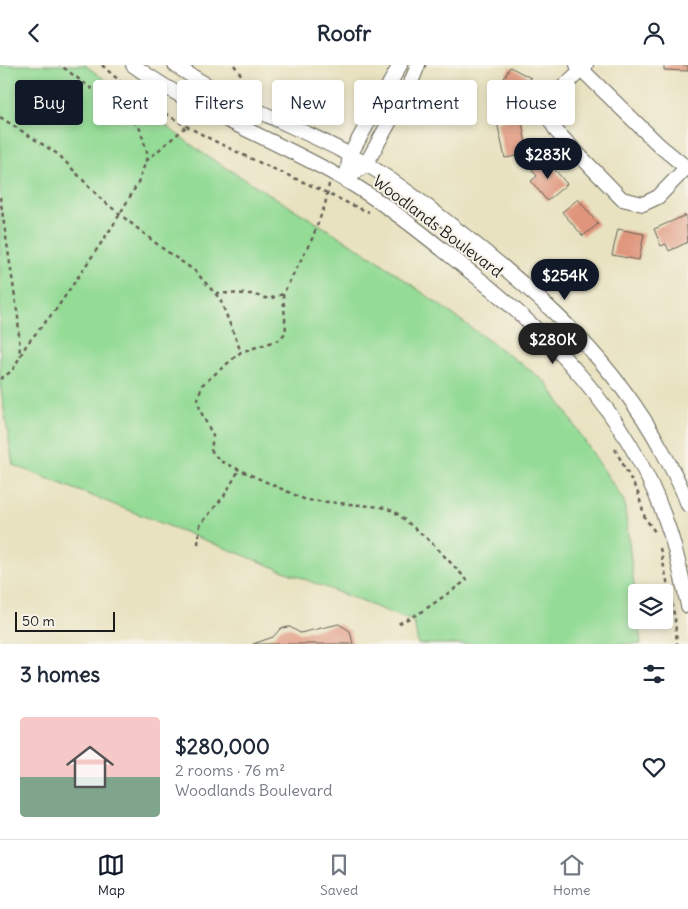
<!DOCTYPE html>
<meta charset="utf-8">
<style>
:root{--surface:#fff;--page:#f2f2f3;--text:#1f2937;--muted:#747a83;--line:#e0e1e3;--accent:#111827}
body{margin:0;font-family:Delius,sans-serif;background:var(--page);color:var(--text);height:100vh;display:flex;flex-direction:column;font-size:19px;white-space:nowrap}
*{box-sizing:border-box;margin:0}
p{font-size:16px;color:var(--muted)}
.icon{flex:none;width:28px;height:28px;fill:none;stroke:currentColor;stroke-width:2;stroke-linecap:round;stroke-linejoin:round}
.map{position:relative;height:579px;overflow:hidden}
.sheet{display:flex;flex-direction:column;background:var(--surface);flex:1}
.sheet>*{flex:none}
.guide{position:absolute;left:15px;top:15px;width:659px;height:45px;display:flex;gap:10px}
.controls{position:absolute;left:628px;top:519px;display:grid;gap:10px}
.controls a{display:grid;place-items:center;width:45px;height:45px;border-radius:5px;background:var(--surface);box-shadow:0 2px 8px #0003;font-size:25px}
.scale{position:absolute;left:15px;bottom:12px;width:100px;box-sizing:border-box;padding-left:5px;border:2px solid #1c1c1c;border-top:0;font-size:14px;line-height:18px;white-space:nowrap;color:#1c1c1c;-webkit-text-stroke:4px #f7f3e8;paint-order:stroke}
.price{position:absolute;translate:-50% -42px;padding:0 11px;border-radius:18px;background:var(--accent);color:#fff;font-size:16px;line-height:32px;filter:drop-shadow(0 1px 2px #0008)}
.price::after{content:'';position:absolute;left:50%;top:30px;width:15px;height:11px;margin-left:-8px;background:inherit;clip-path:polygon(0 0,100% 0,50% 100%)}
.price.on{background:#222;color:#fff}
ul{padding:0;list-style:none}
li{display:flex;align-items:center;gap:15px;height:125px;padding:0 20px}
li span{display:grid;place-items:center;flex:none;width:140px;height:100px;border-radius:5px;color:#555}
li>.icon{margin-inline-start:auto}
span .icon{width:60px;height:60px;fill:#fffc;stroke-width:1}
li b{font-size:21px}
h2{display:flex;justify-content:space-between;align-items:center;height:60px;padding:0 20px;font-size:21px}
.tag{padding:0 18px;border-radius:5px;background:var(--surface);box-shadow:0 2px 8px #0003;font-size:18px;line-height:45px}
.tag.on{background:var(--accent);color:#fff}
header{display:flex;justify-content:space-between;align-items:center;height:65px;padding:0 20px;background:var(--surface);font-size:22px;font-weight:700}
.tabs{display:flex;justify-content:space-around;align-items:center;height:70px;border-top:1px solid var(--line);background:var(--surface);font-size:14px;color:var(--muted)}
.tabs a{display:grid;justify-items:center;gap:2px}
.tabs .on{color:var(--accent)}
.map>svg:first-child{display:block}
</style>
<header><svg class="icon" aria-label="back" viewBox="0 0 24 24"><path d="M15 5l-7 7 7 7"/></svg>Roofr<svg class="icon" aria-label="person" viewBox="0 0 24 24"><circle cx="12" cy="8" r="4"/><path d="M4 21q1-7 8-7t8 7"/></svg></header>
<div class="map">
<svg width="688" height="579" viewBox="0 0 688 579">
<rect width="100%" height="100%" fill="#f7f3e8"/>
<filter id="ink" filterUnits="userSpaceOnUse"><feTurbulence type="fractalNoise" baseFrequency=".02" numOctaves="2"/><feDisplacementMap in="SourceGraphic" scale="10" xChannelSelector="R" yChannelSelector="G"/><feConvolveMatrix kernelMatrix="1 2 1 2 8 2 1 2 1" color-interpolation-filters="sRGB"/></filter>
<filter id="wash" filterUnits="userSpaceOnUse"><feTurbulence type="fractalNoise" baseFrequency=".0096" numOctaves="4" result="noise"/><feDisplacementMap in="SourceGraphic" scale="20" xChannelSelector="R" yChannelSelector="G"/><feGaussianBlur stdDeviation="1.12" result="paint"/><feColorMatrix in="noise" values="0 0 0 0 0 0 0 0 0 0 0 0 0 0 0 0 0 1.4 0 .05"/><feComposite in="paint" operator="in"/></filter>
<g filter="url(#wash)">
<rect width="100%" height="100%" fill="#e8e2c0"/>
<!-- green -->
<path fill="#94db96" stroke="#587c59" d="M0,0H85L205,90L376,194L546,317L624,436L641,579H418L414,557L13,400L0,319Z"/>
<g id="blocks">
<!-- building -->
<path fill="#df957c" d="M664,0H688V6L664,5Z
M510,2L531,13L523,29L517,26L511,37L496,29Z
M521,52L528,89L505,93L497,57Z
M545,93L567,119L547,136L531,116L537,111L532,105Z
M578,134L598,159L583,171L562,147Z
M686,150L688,177L669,186L666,179L661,181L654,164Z
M618,164L644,169L639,195L612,190Z
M339,559L350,566L353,579H253L273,572L281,563L290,562L300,568Z"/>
</g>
</g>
<g filter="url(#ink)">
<use href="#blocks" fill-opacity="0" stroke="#636155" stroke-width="1"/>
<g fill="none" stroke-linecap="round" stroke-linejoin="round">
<!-- minor casing -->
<g stroke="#636155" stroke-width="16">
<path id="minor" d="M133,0C200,49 276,74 347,116C386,139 422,168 458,197C548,267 629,348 667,459C677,486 682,514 688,541
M175,0C228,37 293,59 350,90C391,112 427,141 464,170C542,232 614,296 662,385C671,403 682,421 688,440
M577,0L660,81L688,104
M586,0L556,29L551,37L549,53L557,67L622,134L643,139L658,132L686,103
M346,115L366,99L410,20L418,0
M346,115L350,90L400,0"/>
</g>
<!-- path -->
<path stroke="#636155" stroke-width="2.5" stroke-dasharray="4 4" stroke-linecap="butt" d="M102,0C159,55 238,88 310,120C329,128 349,140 369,147
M234,0L255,29
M126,20L132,53
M0,52L59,90L101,134L162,183L195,206L220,234L241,287
M146,96L187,61
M329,119L325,140L312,174L283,229L286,267L279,275L241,287L202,320L198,334L200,345L213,371L211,385L220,396L306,435L381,442L394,446L431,477L467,515L423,546L398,559
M0,132L18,252L20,291
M216,228L251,229L269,234L283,229
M0,314L12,306L27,279L57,243L114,159L138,118L146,96L147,87L140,64L132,54L60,0
M615,384L638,428L645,453L655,467
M198,479L200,460L224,431L239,405
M660,483L675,554L677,579"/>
<!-- minor -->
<use href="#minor" stroke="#fff" stroke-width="14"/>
</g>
</g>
<g text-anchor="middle" stroke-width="4" stroke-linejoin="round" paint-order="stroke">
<!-- street labels -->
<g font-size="16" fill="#1c1c1c" stroke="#f7f3e8">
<text transform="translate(438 161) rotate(37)" y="6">Woodlands Boulevard</text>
</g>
</g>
</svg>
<div class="controls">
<a><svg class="icon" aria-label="layers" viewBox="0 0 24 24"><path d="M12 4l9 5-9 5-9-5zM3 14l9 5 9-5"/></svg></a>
</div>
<div class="scale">50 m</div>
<b class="price" style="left:548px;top:115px">$283K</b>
<b class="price" style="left:565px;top:236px">$254K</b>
<b class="price on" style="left:553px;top:300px">$280K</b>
<div class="guide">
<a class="tag on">Buy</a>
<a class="tag">Rent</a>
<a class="tag">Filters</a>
<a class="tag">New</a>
<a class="tag">Apartment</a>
<a class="tag">House</a>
</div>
</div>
<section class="sheet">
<h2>3 homes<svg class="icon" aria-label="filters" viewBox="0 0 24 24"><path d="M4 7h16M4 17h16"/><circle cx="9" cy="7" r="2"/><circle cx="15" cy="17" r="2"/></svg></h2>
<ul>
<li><span style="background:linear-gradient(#f6c9c9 60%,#7fa58c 0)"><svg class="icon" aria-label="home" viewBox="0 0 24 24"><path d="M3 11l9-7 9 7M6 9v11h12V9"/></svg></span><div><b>$280,000</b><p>2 rooms · 76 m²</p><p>Woodlands Boulevard</p></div><svg class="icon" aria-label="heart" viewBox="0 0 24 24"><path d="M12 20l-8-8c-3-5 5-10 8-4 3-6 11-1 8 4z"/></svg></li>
</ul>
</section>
<nav class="tabs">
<a class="on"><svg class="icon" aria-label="map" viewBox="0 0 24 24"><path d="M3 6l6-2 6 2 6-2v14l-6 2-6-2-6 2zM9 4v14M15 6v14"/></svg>Map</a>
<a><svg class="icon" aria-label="saved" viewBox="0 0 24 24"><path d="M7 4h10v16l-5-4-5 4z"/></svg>Saved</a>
<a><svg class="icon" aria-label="home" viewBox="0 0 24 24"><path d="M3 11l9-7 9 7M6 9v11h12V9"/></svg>Home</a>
</nav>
